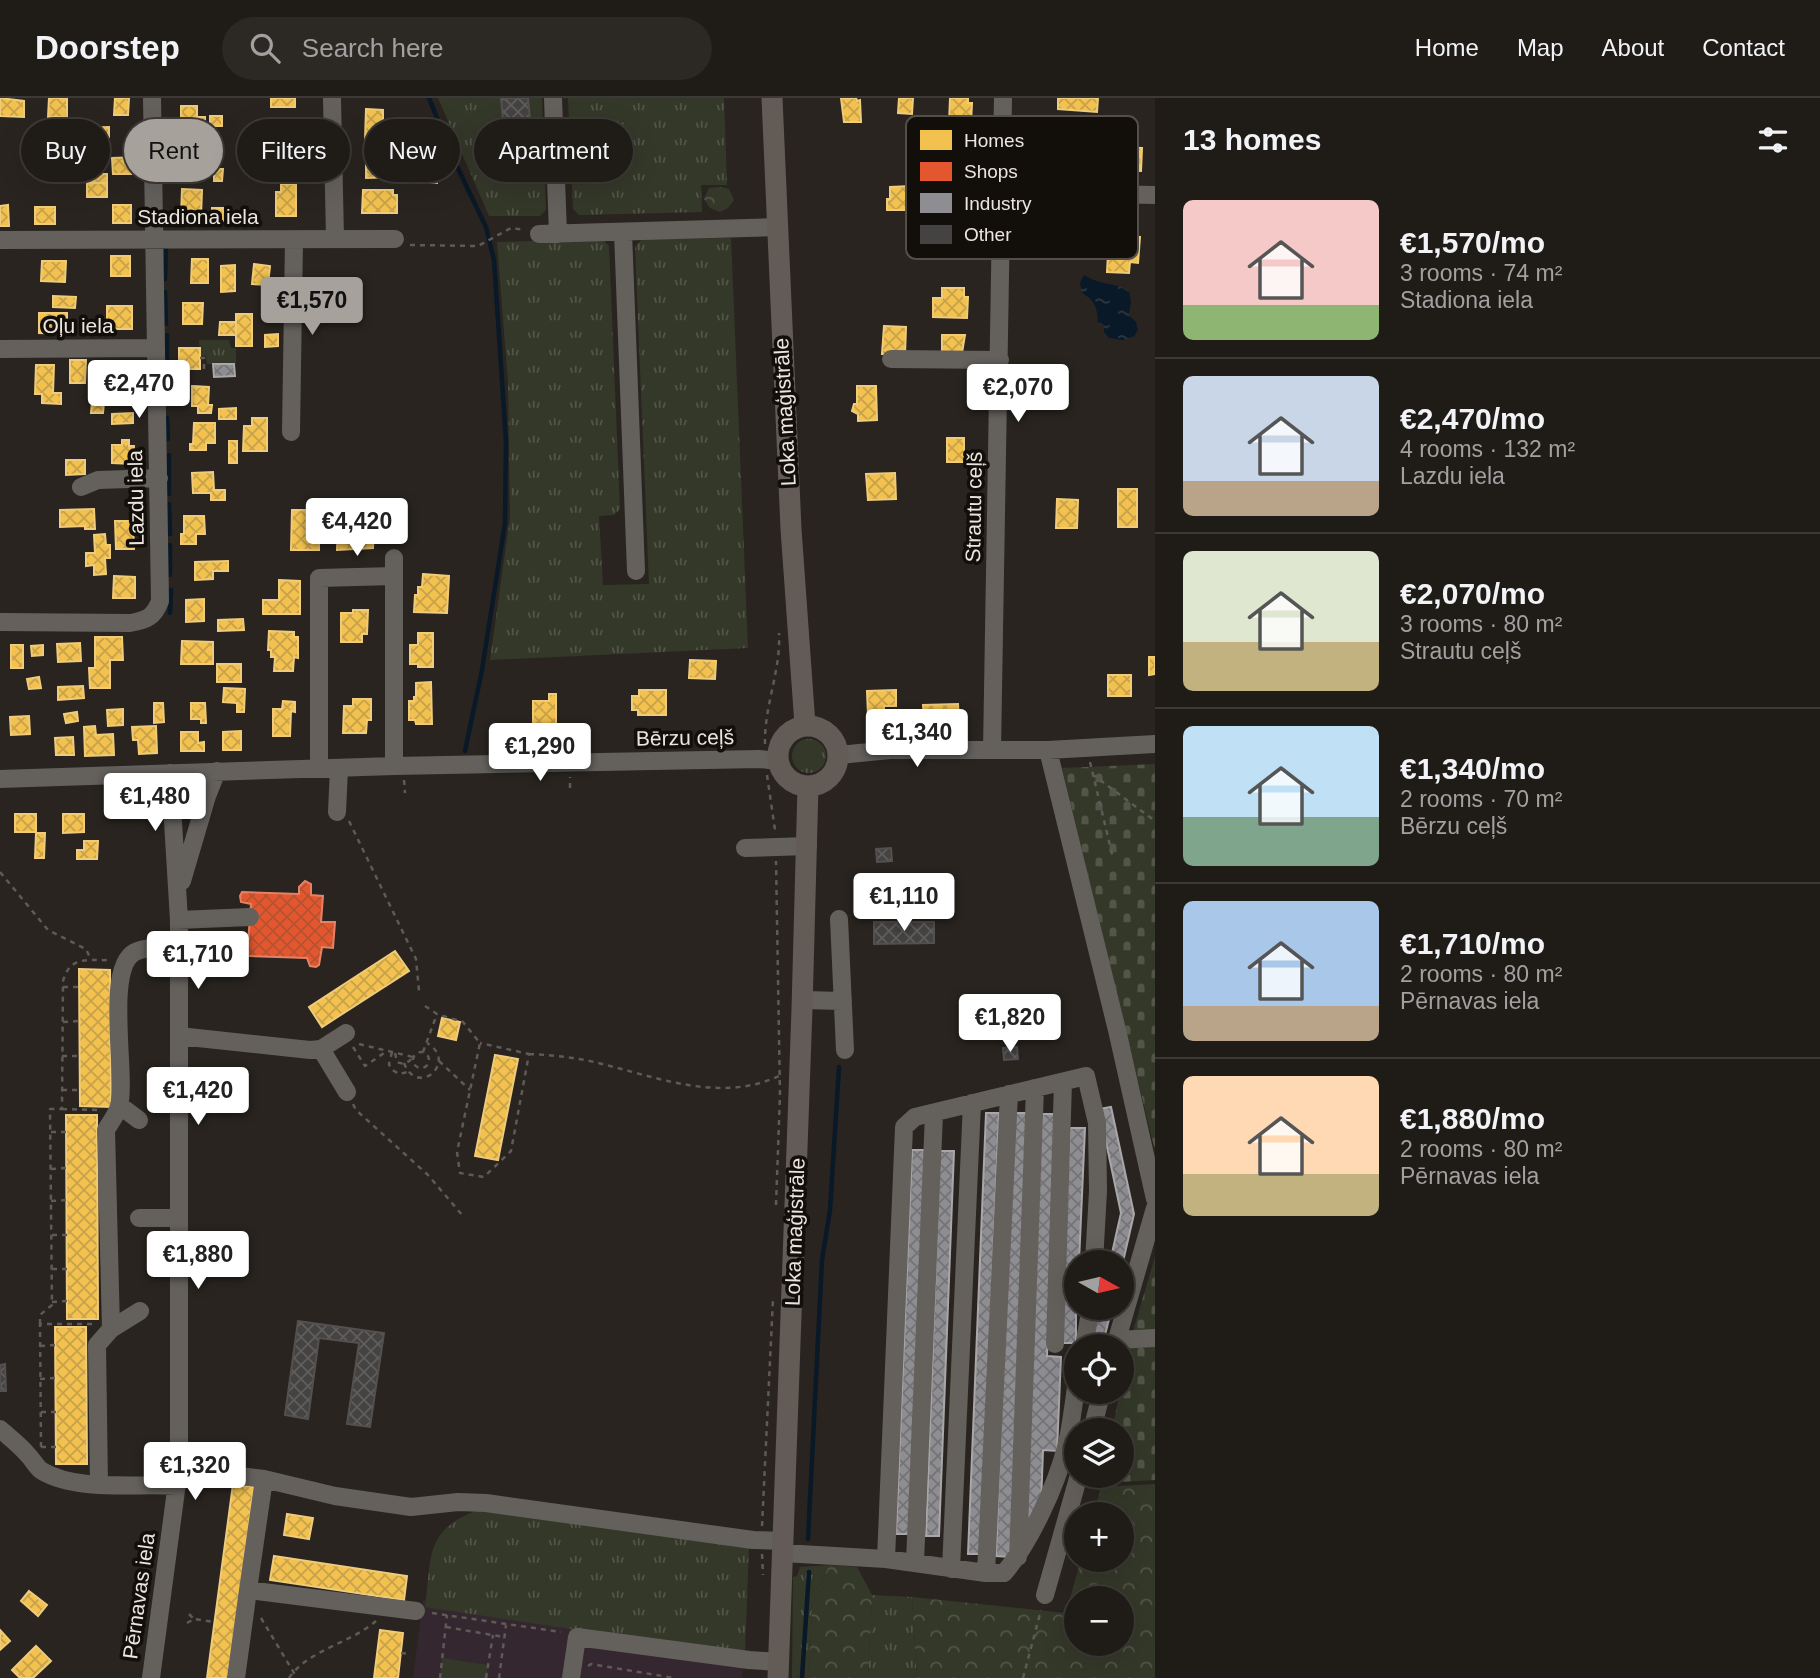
<!DOCTYPE html>
<meta charset="utf-8">
<style>
:root{--surface:#1f1b17;--page:#2c2824;--text:#f1f3f6;--muted:#a1a1a1;--line:#3c3936;--accent:#a7a19c}
body{margin:0;font-family:Arial,sans-serif;background:var(--page);color:var(--text);height:100vh;display:flex;flex-direction:column;font-size:26px;white-space:nowrap}
*{box-sizing:border-box;margin:0}
p{font-size:23px;color:var(--muted)}
.icon{flex:none;width:38px;height:38px;fill:none;stroke:currentColor;stroke-width:2;stroke-linecap:round;stroke-linejoin:round}
.map{position:relative;flex:1;overflow:hidden}
.panel{display:flex;flex-direction:column;background:var(--surface);width:665px}
.panel>*{flex:none}
.hud{position:absolute;left:21px;top:21px;width:665px;height:63px;display:flex;gap:14px}
.needle{width:46px;rotate:98deg}
.controls{position:absolute;left:1064px;top:1152px;display:grid;gap:14px}
.controls a{display:grid;place-items:center;width:70px;height:70px;border-radius:50%;background:var(--surface);box-shadow:0 7px 28px #0002,0 0 0 2px var(--line);font-size:35px}
.price{position:absolute;translate:-50% -60px;padding:0 16px;border-radius:7px;background:#fff;color:#222;font-size:23px;line-height:46px;filter:drop-shadow(0 2px 4px #0008)}
.price::after{content:'';position:absolute;left:50%;top:42px;width:21px;height:16px;margin-left:-10px;background:inherit;clip-path:polygon(0 0,100% 0,50% 100%)}
.price.active{background:var(--accent);color:#111}
ul{padding:0;list-style:none}
li{display:flex;align-items:center;gap:21px;height:175px;padding:0 28px}
li+li{border-top:2px solid var(--line)}
li span{display:grid;place-items:center;flex:none;width:196px;height:140px;border-radius:10px;color:#555}
li>.icon{margin-inline-start:auto}
span .icon{width:84px;height:84px;fill:#fffc;stroke-width:1}
li b{font-size:30px}
h2{display:flex;justify-content:space-between;align-items:center;height:84px;padding:0 28px;font-size:30px}
.chip{padding:0 24px;border-radius:32px;background:var(--surface);box-shadow:0 7px 28px #0002,0 0 0 2px var(--line);font-size:24px;line-height:63px}
.chip.active{background:var(--accent);color:#111}
header{display:flex;align-items:center;gap:42px;box-sizing:border-box;height:98px;padding:0 35px;background:var(--surface);border-bottom:2px solid var(--line)}
header strong{font-size:33px}
nav{display:flex;gap:38px;margin-inline-start:auto;font-size:24px}
.search{width:490px;height:63px;background:var(--page);display:flex;align-items:center;gap:18px;box-sizing:border-box;padding:0 24px;border-radius:38px;color:var(--muted);font-size:26px}
main{display:flex;flex:1;min-height:0}
.map>svg:first-child{display:block}
</style>
<header>
<strong>Doorstep</strong>
<div class="search"><svg class="icon" aria-label="search" viewBox="0 0 24 24"><circle cx="10" cy="10" r="6"/><path d="M15 15l6 6"/></svg>Search here</div>
<nav><a>Home</a><a>Map</a><a>About</a><a>Contact</a></nav>
</header>
<main>
<div class="map">
<svg width="1155" height="1580" viewBox="0 0 1155 1580">
<defs>
<pattern id="grass-tufts" width="24" height="20" patternUnits="userSpaceOnUse" patternTransform="scale(1.75)"><rect width="24" height="20" fill="#343829"/><path d="M3 7l-1-3M5 7V3M7 7l1-3M15 17l-1-3M17 17v-4M19 17l1-3" fill="none" stroke="#525548"/></pattern>
<pattern id="forest-crowns" width="20" height="18" patternUnits="userSpaceOnUse" patternTransform="scale(1.75)"><rect width="20" height="18" fill="#343829"/><path d="M2 6a3 3 0 1 1 6 0M12 15a3 3 0 1 1 6 0" fill="none" stroke="#525548"/></pattern>
<pattern id="cemetery-stones" width="16" height="16" patternUnits="userSpaceOnUse" patternTransform="scale(1.75)"><rect width="16" height="16" fill="#343829"/><path d="M2 7V4a2 2 0 0 1 4 0v3zM10 15v-3a2 2 0 0 1 4 0v3z" fill="#525548"/></pattern>
<pattern id="water-ripples" width="26" height="14" patternUnits="userSpaceOnUse" patternTransform="scale(1.75)"><rect width="26" height="14" fill="#0a1927"/><path d="M2 4q2-2 4 0t4 0M15 11q2-2 4 0t4 0" fill="none" stroke="#2e3a46"/></pattern>
<pattern id="homes-cross-hatch" width="8" height="8" patternUnits="userSpaceOnUse" patternTransform="scale(1.75)"><rect width="8" height="8" fill="#f2c14e"/><path d="M0 0l8 8M0 8l8-8" fill="none" stroke="#c7a24b"/></pattern>
<pattern id="shops-cross-hatch" width="8" height="8" patternUnits="userSpaceOnUse" patternTransform="scale(1.75)"><rect width="8" height="8" fill="#e4572e"/><path d="M0 0l8 8M0 8l8-8" fill="none" stroke="#b55234"/></pattern>
<pattern id="industry-cross-hatch" width="8" height="8" patternUnits="userSpaceOnUse" patternTransform="scale(1.75)"><rect width="8" height="8" fill="#8d8d92"/><path d="M0 0l8 8M0 8l8-8" fill="none" stroke="#747476"/></pattern>
<pattern id="building-cross-hatch" width="8" height="8" patternUnits="userSpaceOnUse" patternTransform="scale(1.75)"><rect width="8" height="8" fill="#454242"/><path d="M0 0l8 8M0 8l8-8" fill="none" stroke="#605d5d"/></pattern>
</defs>
<rect width="100%" height="100%" fill="#29241f"/>
<!-- education -->
<path fill="#35272f" d="M423,1502L744,1548L742,1580H413Z"/>
<!-- grass -->
<path fill="url(#grass-tufts)" d="M438,0H542L546,112L540,118H489Z
M568,0H724L727,87H701L702,114L579,117L573,111Z
M731,140L748,550L490,562L510,419L508,285L497,144L602,141L609,148L620,411L614,417L599,418L603,487L649,486L635,149L642,141Z
M199,242H229L231,250H236V266H207L206,258H200Z
M792 658a17 17 0 1 1 34 0a17 17 0 1 1-34 0Z
M478,1412L749,1449L745,1554L718,1553L425,1509C432,1459 424,1432 478,1412Z
M829,1467L812,1508L809,1580H792L793,1479L797,1478L800,1469Z
M872,1497L912,1499L917,1580H868Z"/>
<!-- forest -->
<path fill="url(#forest-crowns)" fill-rule="evenodd" d="M721,89L729,91L734,102L728,110L720,114L710,110L704,101L709,90Z
M1155,1386V1580H917L912,1499L1066,1515L1081,1461H1122V1416H1094L1101,1389ZM1076,1500H1122V1545H1076Z
M829,1467L857,1469L872,1497L868,1580H809L812,1508Z"/>
<!-- cemetery -->
<path fill="url(#cemetery-stones)" d="M1155,666V1053L1062,670Z
M1155,1159V1382L1101,1385L1103,1377H1122V1332H1112L1133,1233Z"/>
<!-- pitch -->
<path fill="#343829" d="M442,1560L488,1567L486,1580H440Z"/>
<!-- water -->
<path fill="url(#water-ripples)" d="M1084,177C1100,187 1113,184 1129,193L1131,203L1129,217L1136,224L1138,232L1134,239L1122,242L1109,240L1104,234V227L1098,225C1097,210 1096,203 1082,195L1080,185Z"/>
<!-- homes -->
<path fill="url(#homes-cross-hatch)" stroke="#f0cc7a" stroke-width="2" d="M0,0L24,3V19L0,18Z
M49,0H67V19H48Z
M115,0H129L128,17H114Z
M271,0H295V9H271Z
M841,0H856L857,3L860,2L861,24H844Z
M899,0H913L912,16L898,15Z
M950,0H968V5H972L971,25H949Z
M1058,0H1098L1097,14L1058,11Z
M181,8H197V19H205V28H181Z
M366,11L383,12V42H365Z
M210,18H222V28H210Z
M60,27H70V56H60Z
M109,29V39H77V30Z
M278,33H295L296,65H273V41H278Z
M77,39H102L103,52H77Z
M1109,49L1142,50L1141,73L1108,72Z
M366,50H386V64H399V79L366,80Z
M201,55V77H182V56Z
M138,59V76H113L112,60Z
M214,71H223L222,83H214Z
M418,71L438,72L437,85L418,84Z
M87,76H107V85H87Z
M87,85H107V99H87Z
M281,86H296V118H276V94H281Z
M911,88V112H887V101H890V89Z
M182,91L202,92L201,119L181,118Z
M363,92H393V97H397V115H362Z
M8,107L9,128H0V108Z
M113,107H131V125H113Z
M35,109H55V126H35Z
M212,110H223L224,123H212Z
M1109,138L1140,139L1138,165L1130,164L1129,175L1107,174Z
M111,158H130V178H111Z
M192,161H208V185H191Z
M42,163H66L65,184L41,183Z
M254,166L270,168L268,187L252,186Z
M235,167V193L221,194V168Z
M942,190H964V199H968L967,220L933,219V200H942Z
M53,198L76,199L75,210L53,209Z
M183,205H203L202,226H183Z
M107,208H132V231H107Z
M39,215H67V236L39,235Z
M236,216H252V248H236Z
M220,224H236V237H219Z
M884,228L906,229L905,257L882,256Z
M278,236V248L265,249V237Z
M942,237H965L962,255L942,254Z
M179,250H200V271H179Z
M70,262H86L85,285H70Z
M36,267H54L53,295H61V306L42,305V296H35Z
M105,267H131L132,296H105V290H94L93,271H105Z
M192,288L209,289L208,307H212L211,315H198V308H192Z
M857,288H876L877,322L858,323V316L852,313L854,306H857Z
M92,304L104,305L103,315H91Z
M236,310V321H219V311Z
M133,315V325L112,326V316Z
M252,320H267V353H243L244,328H252Z
M194,325H215V345H206V352H190V346H193Z
M947,340H964V364H947Z
M122,342H129V348H134L133,366L112,365V347H122Z
M229,343H237V365H229Z
M66,362H85V376L66,377Z
M213,374L214,392H225V402H211V395H193L192,375Z
M895,375L896,401L868,402L866,376Z
M1118,391H1137V429H1118Z
M1057,401L1078,402L1077,430H1056Z
M94,411L95,431H85V428L60,429V412Z
M292,412H319V452H291Z
M184,418H204L205,436H196V446H181V436H184Z
M115,423H133L134,451H116Z
M338,425L360,426V429H374L373,450L337,452Z
M105,436L106,447H110V460H105L106,476L94,477V467L86,468V455H95L94,437Z
M228,463V473H213V481L195,482V464Z
M423,476L449,478L447,515L414,514L415,497H418V489H422Z
M114,478L135,479V500H113Z
M279,482L300,483V516H263V502H279Z
M204,501V523L186,524V502Z
M353,512H368L367,536H362V544H341V515H353Z
M243,521L244,532L218,533V522Z
M269,533L294,534V539H298V560L294,559L293,573H274L275,559H271V552H268Z
M418,535H433V569H418V566H410V547H418Z
M95,539H122L123,562H110V590H90L89,570H95Z
M182,543L213,544V566H181Z
M80,545L81,563L58,564L57,546Z
M11,547H23V570H11Z
M43,547V557L32,558L31,548Z
M1149,559H1155V576L1149,577Z
M690,562L716,563L715,581L689,580Z
M217,566H241V584H217Z
M1108,577H1131V598H1108Z
M39,579L41,590L29,591L27,581Z
M431,584L432,626H416L415,622H409V603H414V599H416V585Z
M83,588L84,600L58,602V589Z
M224,590L245,591L244,614H237V605L223,604Z
M639,592H666V617H638V612H632V598H639Z
M896,592V608H884V617L868,618L867,593Z
M549,596H556V634L533,635V603H549Z
M353,601H371V622H367L366,635H343L344,608H353Z
M283,603L295,604V614L291,613L290,638H273V611H282Z
M154,605H163L164,624L154,625Z
M191,605H205L206,625H201V621H191Z
M958,606L959,627L924,628L923,607Z
M123,611V627L108,628L107,612Z
M77,614L78,623L66,625L64,616Z
M29,618L30,636L11,637L10,619Z
M95,628L96,637L113,636L114,657L85,658L84,629Z
M156,628L157,655L139,656L138,642H133L132,629Z
M241,633V652H223V634Z
M181,634H198V645L204,644V653H181Z
M73,639L74,657H56L55,640Z
M15,716H36V734H15Z
M63,716H84V734L63,735Z
M36,735H45L44,760H35Z
M84,743H98L97,761H77V752H84Z
M395,853L409,873L322,929L309,909Z
M79,871L110,872L111,1009L80,1008Z
M442,920L460,924L456,942L438,938Z
M495,957L518,961L498,1062L475,1058Z
M66,1017H97L98,1221H67Z
M55,1229H86L87,1366H56Z
M233,1386L254,1389L228,1580H207Z
M287,1416L313,1420L309,1441L284,1437Z
M274,1458L407,1478L404,1502L270,1482Z
M29,1493L47,1507L38,1518L21,1503Z
M0,1532L10,1543L0,1552Z
M380,1532L403,1535L398,1580H374Z
M36,1548L51,1563L33,1580H20L12,1572Z"/>
<!-- shops -->
<path fill="url(#shops-cross-hatch)" stroke="#e68263" stroke-width="2" d="M305,783L311,786V797L323,798L321,824H335L333,850L322,849L319,867L316,869L310,868L307,860L249,858L238,854L239,845H248L251,806L241,804L240,798L242,794L299,796V789Z"/>
<!-- industry -->
<path fill="url(#industry-cross-hatch)" stroke="#a9a7a9" stroke-width="2" d="M213,266H234L235,278L214,279Z
M1111,1009L1134,1116L1122,1168V1164H1110L1121,1115L1099,1011Z
M986,1015H999L981,1456H968Z
M1012,1015H1027L1010,1459L996,1458Z
M1042,1016H1057L1047,1258L1061,1259L1057,1353L1043,1352L1041,1407L1035,1421H1025Z
M1070,1030H1085L1079,1164H1076V1245H1061Z
M912,1052H926L910,1436H896Z
M940,1053H954L939,1438H926Z
M1099,1209H1112L1103,1245L1091,1243Z"/>
<g fill="none" stroke-linecap="round" stroke-linejoin="round">
<!-- stream -->
<path stroke="#0a1927" stroke-width="4.5" d="M429,0L453,60L486,129L494,162L506,343L505,425L482,572L465,653
M165,181L166,147
M165,194L166,226
M167,237V264
M167,281L168,305
M167,320L168,341
M169,357V396
M169,406L170,436
M170,447V477
M170,515L171,492
M808,1441L822,1162L830,1112L839,969
M802,1580L809,1474"/>
</g>
<!-- building -->
<path fill="url(#building-cross-hatch)" stroke="#54504f" stroke-width="2" d="M501,0H528L531,31L504,33Z
M891,750L892,763L877,764L876,751Z
M887,780L889,800L871,801L870,782Z
M874,824H934V845L874,846Z
M1017,949L1018,961L1004,962L1003,950Z
M298,1223L384,1235L370,1329L347,1326L359,1245L319,1240L308,1321L285,1317Z
M5,1266L6,1293H0V1267Z"/>
<g fill="none" stroke-linecap="round" stroke-linejoin="round">
<!-- path -->
<path stroke="#5e5a56" stroke-width="2.5" stroke-dasharray="5 5" stroke-linecap="butt" d="M410,147L478,148L511,130L525,132
M200,260H204V274
M765,646C764,608 781,573 779,535
M1090,664L1113,760
M1092,676L1155,723
M767,677L775,732
M404,682L405,695
M570,690V679
M349,723L416,861L419,893
M0,774L48,832L86,851L91,862
M63,889H79
M425,908L437,916L463,924L480,945L457,1054L460,1075L484,1079L511,1053L529,956L480,945
M63,924L80,923
M359,946L413,959
M353,949L365,968L387,953
M392,954L389,966L391,971L399,976L408,974
M423,954L437,916
M413 962a8 8 0 1 1 16 0a8 8 0 1 1-16 0Z
M395,955L397,964C404,967 408,965 413,959
M529,956C551,957 572,959 594,964C655,978 718,1006 779,978
M62,958H80
M439,963L470,992
M404,965C417,1000 459,964 427,945
M62,992H80
M353,1006L356,1012L428,1077L463,1118
M62,1011L99,1012
M51,1034H66
M51,1071L66,1070
M51,1103L67,1102
M776,1107L780,997L776,763
M52,1137H67
M52,1171H67
M52,1204L67,1203
M40,1226V1217L52,1207L50,1011H62L63,883C70,857 88,863 110,862
M40,1248L55,1247
M40,1281L55,1280
M41,1314H56
M41,1349L40,1226H96
M41,1349H56
M762,1428L773,1201
M762,1456L763,1477
M432,1515L561,1534
M189,1516L194,1521
M261,1520L297,1580
M187,1525L194,1521L214,1524
M446,1529L504,1539
M401,1555L409,1556
M588,1568L591,1566L674,1580
M289,1580C308,1552 351,1545 376,1523
M440,1580L447,1517
M486,1580L493,1537
M499,1580L506,1527
M1023,1580L1041,1512"/>
<!-- minor -->
<path stroke="#64615d" stroke-width="18" d="M332,0L335,140
M553,0L558,136
M1000,105L1050,95L1155,97
M623,134L636,473
M539,136L777,129
M0,142L395,141
M0,251L156,250
M891,261L1000,262
M291,334L294,142
M81,389L98,382L159,380
M394,460V478
M0,524L130,525C147,522 154,519 160,503L152,0
M992,652L1003,0
M1048,652L1117,932L1155,1101
M839,657L890,652H1048L1155,646
M319,670V480L394,478V668
M0,681L394,668L759,661L778,663
M337,714L339,670
M745,750L808,748
M182,783L207,698L217,673
M839,821L845,952
M179,822L250,819
M803,902L843,903
M179,938L310,952L321,951L346,935
M321,951L347,994
M119,1007L139,1022
M139,1120H178
M111,1231L140,1213
M1117,1242L1155,1240
M1055,1246L1063,984
M1084,1248L1091,1209
M1115,1248L1155,1110
M0,1331C9,1339 20,1347 28,1357C33,1362 37,1370 42,1373C77,1394 137,1385 177,1388
M1092,1332L1102,1293
M179,1370L264,1381L335,1398L411,1409L458,1404L486,1405L753,1442L784,1443
M264,1381L248,1492L416,1513
M99,1387L97,1247L111,1231L106,1032C110,1025 117,1016 119,1008C127,977 104,870 135,854C147,848 165,850 178,849
M783,1455L886,1461L986,1475H1004C1030,1445 1056,1388 1066,1349C1071,1330 1073,1309 1076,1290
M1018,1459L1035,990
M886,1461L904,1029L915,1019L1086,978L1097,1025L1098,1093L1094,1164
M915,1464L934,1016
M951,1471L972,1005
M986,1475L1009,996
M1045,1497L1079,1377
M151,1580L179,1370V822L170,675
M236,1580L248,1492
M571,1580L577,1539L749,1562L779,1564"/>
<!-- major -->
<path stroke="#625b56" stroke-width="21" d="M772,0L791,431L805,627
M778 658a30 30 0 1 1 60 0a30 30 0 1 1-60 0Z
M778,1580L802,911L808,688"/>
</g>
<g text-anchor="middle" stroke-width="7" stroke-linejoin="round" paint-order="stroke">
<!-- street labels -->
<g font-size="21" fill="#ebe5df" stroke="#120e0a">
<text x="198" y="126">Stadiona iela</text>
<text x="78" y="235">Oļu iela</text>
<text transform="translate(785 314) rotate(-93)" y="7">Loka maģistrāle</text>
<text transform="translate(136 400) rotate(-91)" y="7">Lazdu iela</text>
<text transform="translate(974 409) rotate(-89)" y="7">Strautu ceļš</text>
<text transform="translate(685 640) rotate(-1)" y="7">Bērzu ceļš</text>
<text transform="translate(795 1134) rotate(-88)" y="7">Loka maģistrāle</text>
<text transform="translate(139 1498) rotate(-82)" y="7">Pērnavas iela</text>
</g>
</g>
<!-- legend -->
<rect x="906" y="18" width="232" height="143" rx="10" fill="#120e0a" stroke="#534e4a" stroke-width="2"/>
<rect x="920" y="32" width="32" height="20" fill="#f2c14e"/>
<rect x="920" y="64" width="32" height="19" fill="#e4572e"/>
<rect x="920" y="95" width="32" height="20" fill="#8d8d92"/>
<rect x="920" y="127" width="32" height="19" fill="#454242"/>
<g font-size="19" fill="#ebe5df">
<text x="964" y="49">Homes</text>
<text x="964" y="80">Shops</text>
<text x="964" y="112">Industry</text>
<text x="964" y="143">Other</text>
</g>
</svg>
<div class="controls">
<a><svg class="needle" viewBox="-14 -14 28 28"><path d="M0-13l5 13h-10z" fill="#e53935"/><path d="M0 13l5-13h-10z" fill="#a1a1a1"/></svg></a>
<a><svg class="icon" aria-label="locate" viewBox="0 0 24 24"><circle cx="12" cy="12" r="6"/><path d="M12 2v4M12 18v4M2 12h4M18 12h4"/></svg></a>
<a><svg class="icon" aria-label="layers" viewBox="0 0 24 24"><path d="M12 4l9 5-9 5-9-5zM3 14l9 5 9-5"/></svg></a>
<a>+</a>
<a>−</a>
</div>
<b class="price active" style="left:312px;top:239px">€1,570</b>
<b class="price" style="left:139px;top:322px">€2,470</b>
<b class="price" style="left:1018px;top:326px">€2,070</b>
<b class="price" style="left:357px;top:460px">€4,420</b>
<b class="price" style="left:917px;top:671px">€1,340</b>
<b class="price" style="left:540px;top:685px">€1,290</b>
<b class="price" style="left:155px;top:735px">€1,480</b>
<b class="price" style="left:904px;top:835px">€1,110</b>
<b class="price" style="left:198px;top:893px">€1,710</b>
<b class="price" style="left:1010px;top:956px">€1,820</b>
<b class="price" style="left:198px;top:1029px">€1,420</b>
<b class="price" style="left:198px;top:1193px">€1,880</b>
<b class="price" style="left:195px;top:1404px">€1,320</b>
<div class="hud">
<a class="chip">Buy</a>
<a class="chip active">Rent</a>
<a class="chip">Filters</a>
<a class="chip">New</a>
<a class="chip">Apartment</a>
</div>
</div>
<section class="panel">
<h2>13 homes<svg class="icon" aria-label="filters" viewBox="0 0 24 24"><path d="M4 7h16M4 17h16"/><circle cx="9" cy="7" r="2"/><circle cx="15" cy="17" r="2"/></svg></h2>
<ul>
<li><span style="background:linear-gradient(#f6c9c9 75%,#8fb573 0)"><svg class="icon" aria-label="home" viewBox="0 0 24 24"><path d="M3 11l9-7 9 7M6 9v11h12V9"/></svg></span><div><b>€1,570/mo</b><p>3 rooms · 74 m²</p><p>Stadiona iela</p></div></li>
<li><span style="background:linear-gradient(#c9d6e8 75%,#b9a48a 0)"><svg class="icon" aria-label="home" viewBox="0 0 24 24"><path d="M3 11l9-7 9 7M6 9v11h12V9"/></svg></span><div><b>€2,470/mo</b><p>4 rooms · 132 m²</p><p>Lazdu iela</p></div></li>
<li><span style="background:linear-gradient(#dfe7d0 65%,#c2b280 0)"><svg class="icon" aria-label="home" viewBox="0 0 24 24"><path d="M3 11l9-7 9 7M6 9v11h12V9"/></svg></span><div><b>€2,070/mo</b><p>3 rooms · 80 m²</p><p>Strautu ceļš</p></div></li>
<li><span style="background:linear-gradient(#bfe0f5 65%,#7fa58c 0)"><svg class="icon" aria-label="home" viewBox="0 0 24 24"><path d="M3 11l9-7 9 7M6 9v11h12V9"/></svg></span><div><b>€1,340/mo</b><p>2 rooms · 70 m²</p><p>Bērzu ceļš</p></div></li>
<li><span style="background:linear-gradient(#a9c7e8 75%,#b9a48a 0)"><svg class="icon" aria-label="home" viewBox="0 0 24 24"><path d="M3 11l9-7 9 7M6 9v11h12V9"/></svg></span><div><b>€1,710/mo</b><p>2 rooms · 80 m²</p><p>Pērnavas iela</p></div></li>
<li><span style="background:linear-gradient(#ffd9b3 70%,#c2b280 0)"><svg class="icon" aria-label="home" viewBox="0 0 24 24"><path d="M3 11l9-7 9 7M6 9v11h12V9"/></svg></span><div><b>€1,880/mo</b><p>2 rooms · 80 m²</p><p>Pērnavas iela</p></div></li>
</ul>
</section>
</main>
